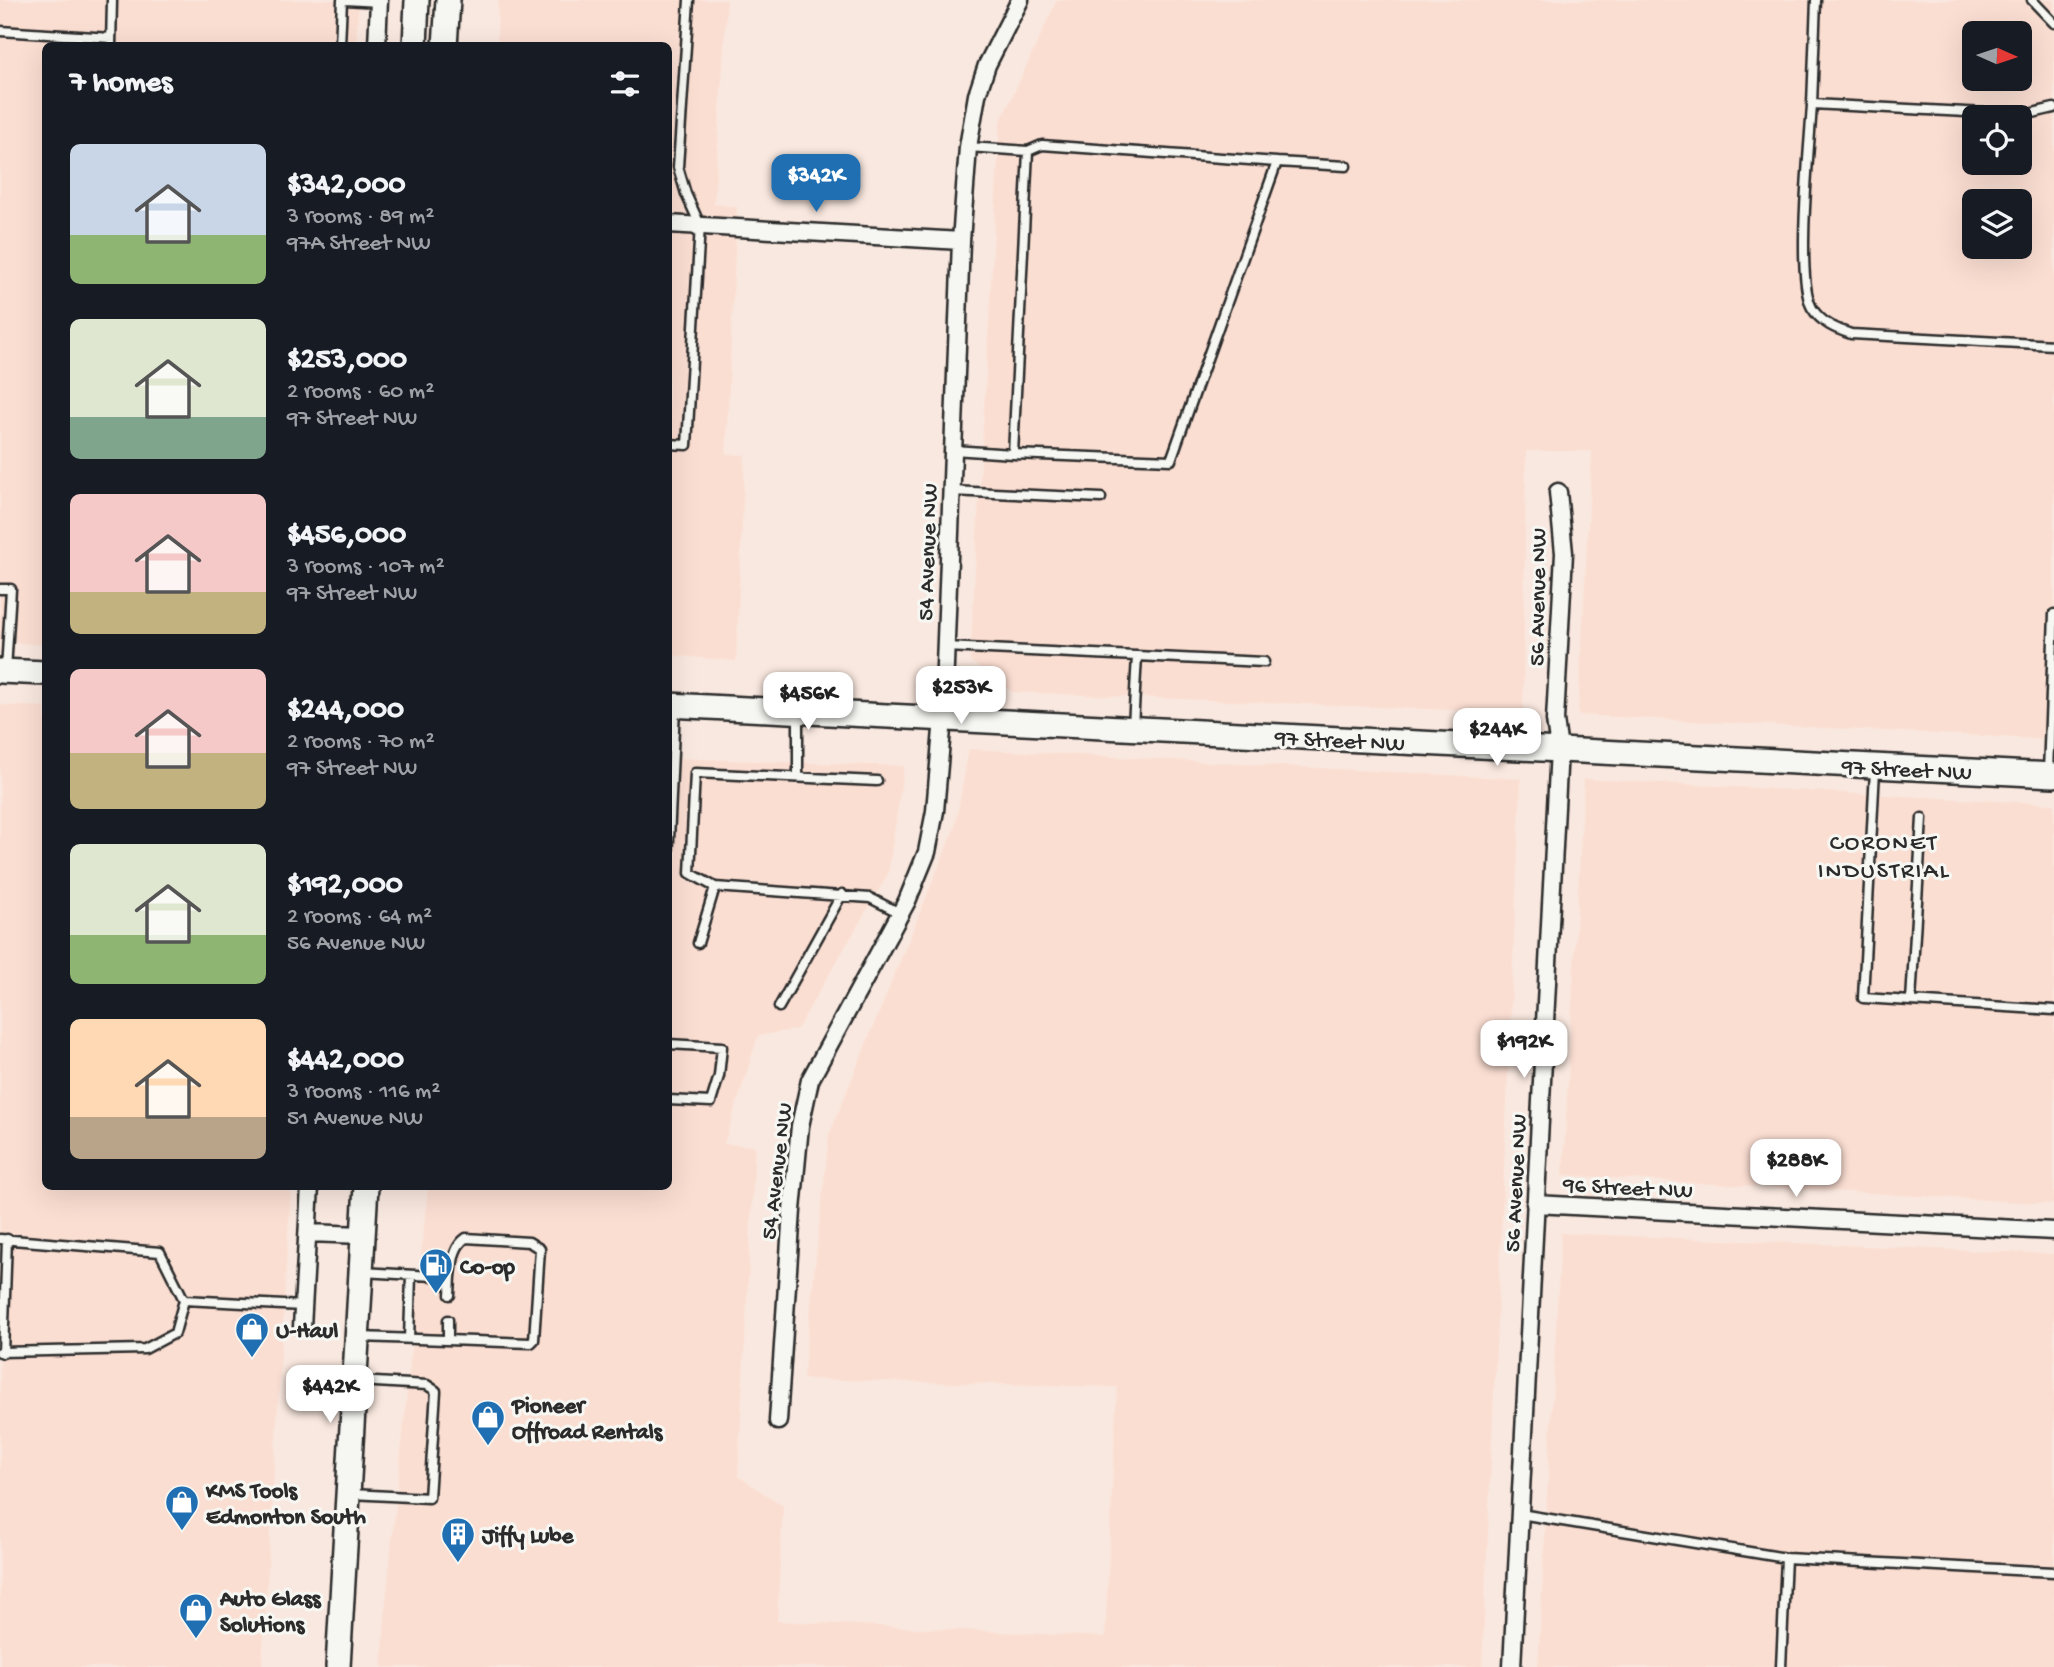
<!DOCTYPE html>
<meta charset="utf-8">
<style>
:root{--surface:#171b24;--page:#20242c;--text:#f1f3f6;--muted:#9ea1a6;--accent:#1f6fb2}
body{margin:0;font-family:"Gochi Hand",sans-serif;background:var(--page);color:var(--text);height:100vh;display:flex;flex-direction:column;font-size:26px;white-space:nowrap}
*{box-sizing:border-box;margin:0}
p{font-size:23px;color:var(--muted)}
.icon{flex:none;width:38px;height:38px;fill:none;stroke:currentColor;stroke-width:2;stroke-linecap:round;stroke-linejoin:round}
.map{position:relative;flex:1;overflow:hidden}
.details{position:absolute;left:42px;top:42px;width:630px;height:1148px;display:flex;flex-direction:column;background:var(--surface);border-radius:10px;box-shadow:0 7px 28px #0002}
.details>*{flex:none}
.needle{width:46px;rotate:93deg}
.tools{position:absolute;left:1962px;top:21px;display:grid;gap:14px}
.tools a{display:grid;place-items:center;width:70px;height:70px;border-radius:10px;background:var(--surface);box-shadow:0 7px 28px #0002;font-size:35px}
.price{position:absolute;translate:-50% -60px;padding:0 16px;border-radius:14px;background:#fff;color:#222;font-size:23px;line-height:46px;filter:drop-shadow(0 2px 4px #0008)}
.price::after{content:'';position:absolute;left:50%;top:42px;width:21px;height:16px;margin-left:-10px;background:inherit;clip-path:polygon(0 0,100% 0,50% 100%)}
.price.on{background:var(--accent);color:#fff}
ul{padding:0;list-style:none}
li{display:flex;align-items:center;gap:21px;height:175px;padding:0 28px}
li span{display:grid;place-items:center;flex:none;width:196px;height:140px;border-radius:10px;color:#555}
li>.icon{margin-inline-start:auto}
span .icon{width:84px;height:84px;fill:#fffc;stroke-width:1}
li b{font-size:30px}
h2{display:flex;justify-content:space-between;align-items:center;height:84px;padding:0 28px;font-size:30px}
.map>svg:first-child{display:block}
</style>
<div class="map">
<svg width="2054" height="1667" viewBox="0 0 2054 1667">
<rect width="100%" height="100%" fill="#f9e8df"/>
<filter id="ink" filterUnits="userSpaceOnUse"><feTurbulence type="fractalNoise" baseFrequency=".0143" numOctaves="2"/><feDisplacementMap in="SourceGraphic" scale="14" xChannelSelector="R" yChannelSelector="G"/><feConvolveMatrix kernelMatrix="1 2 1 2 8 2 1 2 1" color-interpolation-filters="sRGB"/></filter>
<g filter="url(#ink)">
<!-- built -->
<path fill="#fbded2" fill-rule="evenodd" d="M0,0H359L356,45L46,46L45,645L0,641Z
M498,0H727L714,204L737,207L726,454L745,455L736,661L669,655L668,46H497Z
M1057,0H2054V740L1578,715L1592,451H1526L1523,713L1012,692L970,661L1000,123ZM1974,33H2020V79H1974ZM1974,117H2020V163H1974ZM1974,201H2020V247H1974Z
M0,705L45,707L46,1186L291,1187L262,1667H0Z
M969,749L1521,779L1482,1667H382L386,1601L428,1187L668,1186L669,758L904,766L888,874L797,1029L758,1036L724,1144L755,1146L738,1476L783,1506L777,1621L1105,1637L1117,1387L803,1379L829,1135L955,827Z
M1584,779L2054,804V1204L1563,1175Z
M1561,1233L2054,1254V1667H1538Z"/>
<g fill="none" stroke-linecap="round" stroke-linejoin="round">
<!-- lane casing -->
<g stroke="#2b2b2b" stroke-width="13">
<path id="lane" d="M345,0L379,2
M1816,0L1812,104L2024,115L2054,108
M2032,0L2054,23
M0,31L111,38
M111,46L112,0
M340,46L342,0
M1812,104C1810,144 1795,278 1812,308C1821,323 1836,329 1851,334L2054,345
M1277,162L1346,166
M668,444L687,445L700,225L686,194L678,167L689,0
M953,450L1013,454L1028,151L968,147
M1013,454L1171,460L1277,162L1042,145L1028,151
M951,491L1101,498
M0,589H11L6,670
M946,647L1264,662
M798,713V777
M1133,726L1137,656
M1875,770L1863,998L2054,1010
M2048,772L2054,614
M877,781L695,773L690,873L715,887L870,898L900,913
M668,862L675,707
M698,943L715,887
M1911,1001L1922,818
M779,1007L842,894
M668,1044L722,1047L719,1076L711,1102L668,1100
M0,1239L160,1252L184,1300L175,1333L145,1349L0,1352
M450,1295L451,1277
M184,1300L303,1306
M360,1337L531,1343L534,1340L540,1249L529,1242L466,1238C453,1247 453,1262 451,1277L362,1272
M409,1339L411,1275
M448,1340V1320
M3,1353L7,1239
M351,1494L429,1498L436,1391L427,1385L358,1381
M1520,1514L1786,1558
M1781,1667L1786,1558L2054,1572"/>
</g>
<!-- street casing -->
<g stroke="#2b2b2b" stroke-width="21">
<path id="street" d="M377,46L379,0
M668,224L961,241
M1535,1204L2054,1231
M308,1233L363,1235
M302,1327L310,1186
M778,1421L792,1210L800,1126L810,1080L907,901L927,852L935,811L943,718L961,241L968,147L977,95L987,65L1020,0
M1512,1667L1559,749L1555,720L1564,553L1558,492"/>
</g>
<!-- secondary casing -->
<g stroke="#2b2b2b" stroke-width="28">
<path id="secondary" d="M415,46L417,0
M445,46L448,0
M0,671L46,673
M668,705L2054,775
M338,1667L366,1186"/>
</g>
<!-- lane -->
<use href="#lane" stroke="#f6f6f2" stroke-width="8"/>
<!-- street -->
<use href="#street" stroke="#f6f6f2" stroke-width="16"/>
<!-- secondary -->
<use href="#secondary" stroke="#f6f6f2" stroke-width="23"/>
</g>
</g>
<!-- icons -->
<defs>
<g id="fuel-pin" transform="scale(1.75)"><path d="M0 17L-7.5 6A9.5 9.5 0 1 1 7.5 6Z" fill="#1f6fb2" stroke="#f6f6f2"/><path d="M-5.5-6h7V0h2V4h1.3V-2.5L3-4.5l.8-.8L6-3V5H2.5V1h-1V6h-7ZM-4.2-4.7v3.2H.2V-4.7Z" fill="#fff"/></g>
<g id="shop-pin" transform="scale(1.75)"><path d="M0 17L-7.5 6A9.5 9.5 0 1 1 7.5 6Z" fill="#1f6fb2" stroke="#f6f6f2"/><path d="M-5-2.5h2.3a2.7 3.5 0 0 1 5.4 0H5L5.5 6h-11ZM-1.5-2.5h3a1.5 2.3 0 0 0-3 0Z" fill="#fff"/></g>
<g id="building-pin" transform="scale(1.75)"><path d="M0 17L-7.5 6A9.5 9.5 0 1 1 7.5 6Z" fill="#1f6fb2" stroke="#f6f6f2"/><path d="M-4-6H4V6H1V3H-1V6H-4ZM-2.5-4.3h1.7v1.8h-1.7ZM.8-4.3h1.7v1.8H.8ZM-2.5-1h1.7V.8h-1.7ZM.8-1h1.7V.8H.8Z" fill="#fff"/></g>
</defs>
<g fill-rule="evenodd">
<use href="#fuel-pin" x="436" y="1265"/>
<use href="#shop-pin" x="252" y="1329"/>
<use href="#shop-pin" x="488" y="1417"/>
<use href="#shop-pin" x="182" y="1502"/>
<use href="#building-pin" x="458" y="1534"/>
<use href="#shop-pin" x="196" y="1610"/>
</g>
<g text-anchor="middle" stroke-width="6" stroke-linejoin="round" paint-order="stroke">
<!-- street labels -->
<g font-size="23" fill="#2b2b2b" stroke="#f6f6f2">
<text transform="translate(926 552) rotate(-88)" y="8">54 Avenue NW</text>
<text transform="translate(1536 597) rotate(-89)" y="8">56 Avenue NW</text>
<text transform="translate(1340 739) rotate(3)" y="8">97 Street NW</text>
<text transform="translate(1907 768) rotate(3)" y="8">97 Street NW</text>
<text transform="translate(775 1171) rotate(-83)" y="8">54 Avenue NW</text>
<text transform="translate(1514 1183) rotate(-87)" y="8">56 Avenue NW</text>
<text transform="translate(1628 1186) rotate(3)" y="8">96 Street NW</text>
</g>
<!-- poi labels -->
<g font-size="23" font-weight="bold" fill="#2b2b2b" stroke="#f6f6f2" text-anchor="start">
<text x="460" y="1273">Co-op</text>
<text x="276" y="1337">U-Haul</text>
<text x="512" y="1412">Pioneer<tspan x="512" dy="26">Offroad Rentals</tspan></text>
<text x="206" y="1497">KMS Tools<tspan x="206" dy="26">Edmonton South</tspan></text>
<text x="482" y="1542">Jiffy Lube</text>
<text x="220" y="1605">Auto Glass<tspan x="220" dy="26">Solutions</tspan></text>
</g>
<!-- neighbourhood labels -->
<g font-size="24" letter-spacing="2" fill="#2b2b2b" stroke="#f6f6f2">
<text x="1884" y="849">CORONET<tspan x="1884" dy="28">INDUSTRIAL</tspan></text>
</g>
</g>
</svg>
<div class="tools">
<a><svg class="needle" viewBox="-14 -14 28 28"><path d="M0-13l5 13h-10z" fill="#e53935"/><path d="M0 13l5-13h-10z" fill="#9ea1a6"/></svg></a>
<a><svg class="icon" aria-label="locate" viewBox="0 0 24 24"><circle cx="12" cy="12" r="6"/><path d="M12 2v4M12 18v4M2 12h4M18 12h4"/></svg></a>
<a><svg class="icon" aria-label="layers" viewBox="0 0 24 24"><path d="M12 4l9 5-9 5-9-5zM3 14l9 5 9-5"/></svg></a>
</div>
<b class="price on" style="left:816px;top:214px">$342K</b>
<b class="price" style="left:961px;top:726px">$253K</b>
<b class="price" style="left:808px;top:732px">$456K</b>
<b class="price" style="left:1497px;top:768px">$244K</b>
<b class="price" style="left:1524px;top:1080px">$192K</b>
<b class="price" style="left:1796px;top:1199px">$288K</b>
<b class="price" style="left:330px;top:1425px">$442K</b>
<section class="details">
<h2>7 homes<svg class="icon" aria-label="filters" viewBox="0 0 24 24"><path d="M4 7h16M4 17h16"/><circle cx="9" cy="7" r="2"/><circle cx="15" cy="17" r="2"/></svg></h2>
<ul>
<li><span style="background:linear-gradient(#c9d6e8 65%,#8fb573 0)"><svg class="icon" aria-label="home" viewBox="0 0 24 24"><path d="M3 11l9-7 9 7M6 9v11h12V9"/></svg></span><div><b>$342,000</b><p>3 rooms · 89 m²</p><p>97A Street NW</p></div></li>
<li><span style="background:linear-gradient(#dfe7d0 70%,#7fa58c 0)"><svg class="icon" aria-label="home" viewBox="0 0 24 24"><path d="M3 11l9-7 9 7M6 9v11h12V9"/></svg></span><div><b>$253,000</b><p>2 rooms · 60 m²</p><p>97 Street NW</p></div></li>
<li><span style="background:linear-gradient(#f6c9c9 70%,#c2b280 0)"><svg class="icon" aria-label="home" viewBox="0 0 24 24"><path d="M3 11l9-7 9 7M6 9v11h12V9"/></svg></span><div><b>$456,000</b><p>3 rooms · 107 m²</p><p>97 Street NW</p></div></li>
<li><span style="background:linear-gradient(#f6c9c9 60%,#c2b280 0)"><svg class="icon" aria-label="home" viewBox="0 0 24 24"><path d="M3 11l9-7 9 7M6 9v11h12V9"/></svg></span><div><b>$244,000</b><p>2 rooms · 70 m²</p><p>97 Street NW</p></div></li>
<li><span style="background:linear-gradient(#dfe7d0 65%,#8fb573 0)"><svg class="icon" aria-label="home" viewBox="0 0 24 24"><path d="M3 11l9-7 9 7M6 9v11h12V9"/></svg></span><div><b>$192,000</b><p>2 rooms · 64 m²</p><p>56 Avenue NW</p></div></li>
<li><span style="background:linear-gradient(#ffd9b3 70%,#b9a48a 0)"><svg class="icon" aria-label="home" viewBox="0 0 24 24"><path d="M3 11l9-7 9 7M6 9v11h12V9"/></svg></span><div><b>$442,000</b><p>3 rooms · 116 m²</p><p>51 Avenue NW</p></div></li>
</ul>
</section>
</div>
